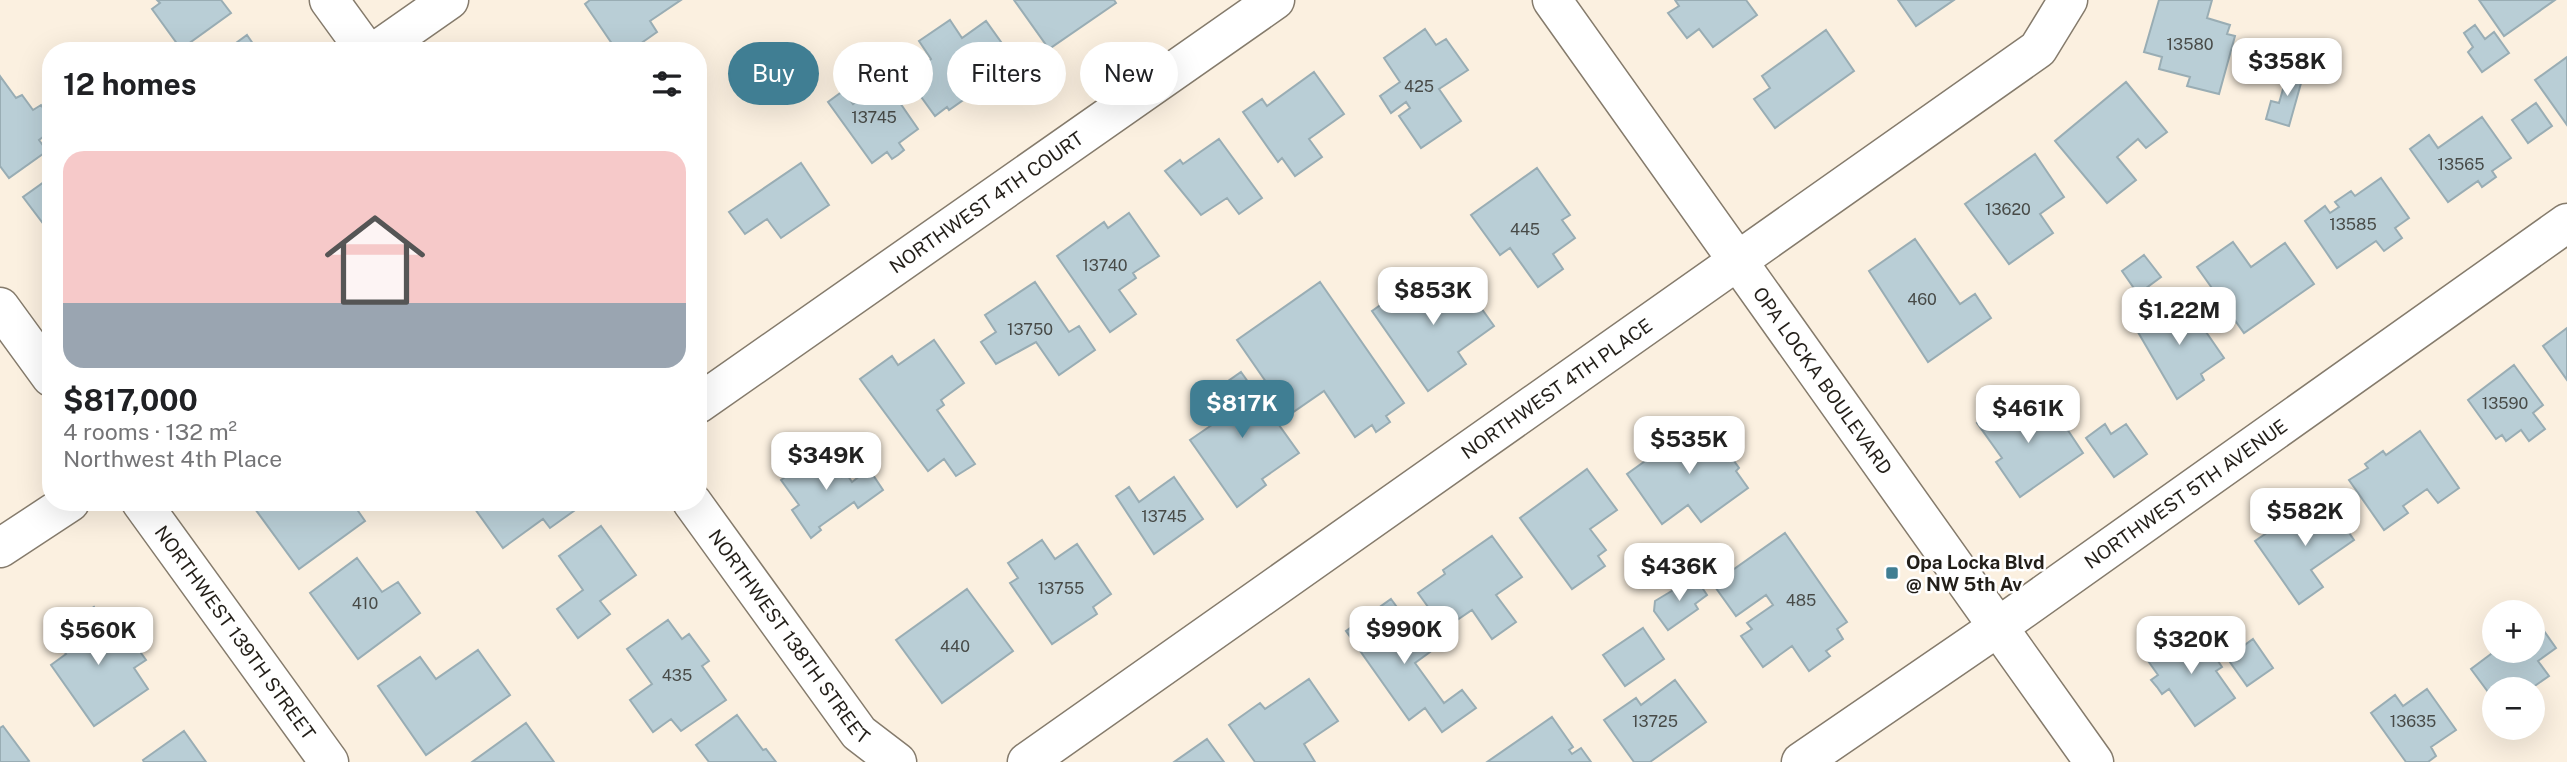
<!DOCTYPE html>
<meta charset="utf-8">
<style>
:root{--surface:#fff;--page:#f2f2f2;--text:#202124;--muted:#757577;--accent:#407e93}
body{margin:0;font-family:"Public Sans",sans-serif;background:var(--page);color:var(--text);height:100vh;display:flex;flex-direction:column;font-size:26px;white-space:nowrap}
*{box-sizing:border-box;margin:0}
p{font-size:23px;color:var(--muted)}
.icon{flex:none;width:38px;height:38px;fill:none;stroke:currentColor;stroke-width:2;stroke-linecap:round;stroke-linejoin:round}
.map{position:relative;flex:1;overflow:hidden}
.details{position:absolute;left:42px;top:42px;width:665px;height:469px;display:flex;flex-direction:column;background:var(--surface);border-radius:28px;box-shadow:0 7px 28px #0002}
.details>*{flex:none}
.top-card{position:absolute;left:728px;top:42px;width:665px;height:63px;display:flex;gap:14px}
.fabs{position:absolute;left:2482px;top:600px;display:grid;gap:14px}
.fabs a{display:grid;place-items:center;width:63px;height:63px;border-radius:50%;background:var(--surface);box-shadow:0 7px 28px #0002;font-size:35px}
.price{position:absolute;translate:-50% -60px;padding:0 16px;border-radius:14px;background:#fff;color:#222;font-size:23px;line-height:46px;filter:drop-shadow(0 2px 4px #0008)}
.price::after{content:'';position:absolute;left:50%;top:42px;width:21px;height:16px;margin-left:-10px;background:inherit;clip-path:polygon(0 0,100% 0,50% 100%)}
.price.on{background:var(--accent);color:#fff}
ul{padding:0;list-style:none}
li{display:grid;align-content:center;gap:14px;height:371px;padding:0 21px}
li span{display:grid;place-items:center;height:217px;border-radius:21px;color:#555}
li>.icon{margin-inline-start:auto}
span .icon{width:126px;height:126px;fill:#fffc;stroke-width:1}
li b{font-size:30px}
h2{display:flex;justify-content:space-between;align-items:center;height:84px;padding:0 21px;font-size:30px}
.tag{padding:0 24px;border-radius:32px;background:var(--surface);box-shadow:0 7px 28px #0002;font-size:24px;line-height:63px}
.tag.on{background:var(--accent);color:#fff}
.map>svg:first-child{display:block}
</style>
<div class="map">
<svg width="2567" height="762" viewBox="0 0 2567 762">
<rect width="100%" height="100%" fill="#fbf0e0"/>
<!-- building -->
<path fill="#b9ced6" stroke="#99adb4" stroke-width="2" d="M157,0H221L231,13L181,49L152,9L160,3Z
M590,0H681L650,21L657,32L630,51H617L585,4Z
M1014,0H1114L1116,3L1049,49Z
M1675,0H1746L1757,15L1713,47L1699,29L1687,38L1668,13L1679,6Z
M1898,0H1954L1916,26Z
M2159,0H2212L2207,18L2230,25L2227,34L2235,36L2219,94L2187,86L2190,77L2159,69L2162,57L2144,52Z
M2479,0H2555L2504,36Z
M950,20L962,38L986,21L1016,63L949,110L947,107L935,116L906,76L931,59L919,41Z
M2475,25L2485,39L2494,32L2509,53L2482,72L2468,52L2473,47L2464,33Z
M1425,29L1436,45L1446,39L1468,70L1439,89L1461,121L1421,148L1399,116L1410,108L1406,102L1391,113L1380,96L1400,82L1384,58Z
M1826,30L1854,71L1775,128L1754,99L1770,88L1762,76Z
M247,35L258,51H225Z
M2567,57V125L2535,80Z
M2290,65L2305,69L2289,126L2266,119L2271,101L2279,103Z
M878,71L918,129L899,143L904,150L898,155L892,159L887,152L872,163L828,102L843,91L853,104L857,101L850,91Z
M1314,72L1344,114L1309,139L1322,157L1295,176L1282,158L1278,162L1243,112L1262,99L1267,106Z
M0,76L16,98L22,95L33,110L41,105L51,120V131L39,140L47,151L9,178L0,166Z
M2126,82L2167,132L2146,148L2138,139L2117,157L2136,180L2107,203L2055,141Z
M2536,103L2552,126L2528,143L2512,120Z
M2482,117L2511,158L2492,171L2496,177L2482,187L2478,181L2448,202L2410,149L2429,135L2438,148Z
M1219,139L1262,198L1239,214L1227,198L1201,215L1165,171L1180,160L1183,164Z
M2035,154L2064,197L2040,214L2053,233L2009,264L1965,204Z
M801,163L829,205L781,238L767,219L745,234L729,212Z
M1537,168L1570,215L1562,220L1575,238L1553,254L1563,269L1538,287L1510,248L1500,255L1471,215Z
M51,177V234L23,197Z
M2381,178L2409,218L2395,228L2402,238L2384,251L2376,241L2337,268L2305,221L2325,206L2330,213L2339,207L2335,202L2351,191L2355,196Z
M1129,213L1159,256L1133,273L1136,278L1119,290L1136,314L1110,332L1057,256L1104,222L1108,228Z
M1915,239L1960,304L1975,294L1991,318L1928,362L1869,271Z
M2233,242L2251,267L2285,243L2314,284L2244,333L2197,267Z
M2144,255L2161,277L2138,294L2122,271Z
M1427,272L1444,297L1464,284L1494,326L1458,352L1466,364L1428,391L1372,311Z
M1035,282L1069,332L1079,326L1095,350L1059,375L1036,342L996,364L981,342L996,332L985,315Z
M1320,282L1404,403L1386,416L1390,422L1376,432L1372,425L1355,437L1324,391L1289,415L1237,340Z
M2177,298L2191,318L2195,316L2224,358L2201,374L2204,380L2177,399L2135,327Z
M2567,328V380L2543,346Z
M934,340L964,383L941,400L944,405L937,410L975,464L956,476L944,459L928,471L860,379L892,356L898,365Z
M2514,365L2543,405L2533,413L2545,429L2529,441L2521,430L2506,441L2502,435L2496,439L2468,400Z
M1241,372L1299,453L1262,479L1266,485L1237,507L1190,440L1219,420L1204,398Z
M2019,394L2043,428L2059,417L2083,453L2020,497L1996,462L2002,458L1977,423Z
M1704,419L1739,468L1736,471L1748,488L1701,522L1688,505L1662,524L1627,474Z
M2105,424L2111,434L2126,424L2147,454L2114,477L2086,438Z
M2420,431L2459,488L2438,503L2427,489L2403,506L2408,513L2384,530L2349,480L2368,468L2365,464L2383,451L2386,455Z
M823,450L842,477L846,473L852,482L869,469L883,490L858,508L854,502L819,527L821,530L811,538L792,510L799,505L781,480Z
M1587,469L1617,510L1590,529L1606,550L1598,556L1605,566L1572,589L1520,518Z
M1174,477L1203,519L1154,554L1116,496L1129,487L1139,502Z
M2325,498L2354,540L2311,570L2323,587L2299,604L2255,541L2277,526L2279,529Z
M250,502H364L356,508L365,521L299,569Z
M485,502H584L585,503L550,528L543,519L503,548L475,509Z
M601,526L636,575L600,601L610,614L578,638L557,609L583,590L559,556Z
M1785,533L1847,622L1837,629L1843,639L1826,651L1830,656L1809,671L1792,646L1763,667L1741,636L1752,629L1747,623L1773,605L1766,595L1736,616L1713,584Z
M1492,536L1522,577L1496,595L1516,622L1492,639L1472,610L1444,629L1418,593L1445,574L1443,570Z
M1042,540L1055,559L1077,544L1111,594L1093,607L1097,614L1052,644L1010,583L1018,578L1008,563Z
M357,558L382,592L398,582L420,613L358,659L310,593Z
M1695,577L1707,595L1695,604L1698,609L1668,630L1654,611L1655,601Z
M967,589L1013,651L942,703L896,640Z
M1391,599L1430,652L1415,663L1444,703L1462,690L1476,708L1442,732L1425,708L1409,720L1346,631Z
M94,607L118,642L128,635L146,660L134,668L148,689L94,726L51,665L66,654L53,635Z
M668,620L682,639L689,634L709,661L702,666L726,700L681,731L671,719L653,732L630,700L652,684L627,649Z
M2537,621L2556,648L2538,661L2549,676L2529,690H2494V700L2471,669L2495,651H2532V624Z
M1643,628L1664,659L1625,686L1603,655Z
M2186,630L2196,644L2210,633L2220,646L2212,652L2222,667L2216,671L2235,698L2195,726L2169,689L2162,694L2157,687L2151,680L2158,675L2146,658Z
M2253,639L2273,668L2247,686L2227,658Z
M478,650L510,695L426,755L378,686L420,657L436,679Z
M1309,679L1338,721L1304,744L1315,762H1255L1229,725L1260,703L1265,709Z
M1675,680L1706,722L1650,762H1634L1604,720L1636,698L1641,705Z
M2427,689L2456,730L2431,747L2436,756L2428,762H2406L2371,713L2395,695L2403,706Z
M737,715L763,750L766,749L776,762H709L696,745Z
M1552,717L1573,747L1569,750L1572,754L1581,748L1591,762H1487Z
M526,723L554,762H472Z
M3,726L29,761L27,762H0V728Z
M184,731L206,762H144L143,760Z
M1207,739L1224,762H1174Z"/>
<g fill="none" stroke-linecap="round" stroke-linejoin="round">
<!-- minor casing -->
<g stroke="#857b6c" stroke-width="41">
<g id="minor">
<path d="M329,0L366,51"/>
<path d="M376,51L449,0"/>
<path d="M0,307L51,377"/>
<path id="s1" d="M698,404L1275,0"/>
<path id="s2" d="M141,502L329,762"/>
<path id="s3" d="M692,502L859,733L897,762"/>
<path d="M0,548L70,502"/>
<path id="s4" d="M1027,762L2038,49L2068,0"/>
<path id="s5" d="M1801,762L1998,627L2567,223"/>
</g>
</g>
<!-- secondary casing -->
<g stroke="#857b6c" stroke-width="41">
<g id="secondary">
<path id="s6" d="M1552,0L2094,762"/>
</g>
</g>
<!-- minor -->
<use href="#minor" stroke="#fff" stroke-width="38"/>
<!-- secondary -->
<use href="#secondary" stroke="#fff" stroke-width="38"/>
</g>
<!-- markers -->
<rect fill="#407e93" stroke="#fff" stroke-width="2.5" x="1885" y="566" width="14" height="14" rx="3.5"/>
<g text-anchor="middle" stroke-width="5" stroke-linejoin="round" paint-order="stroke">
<!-- number labels -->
<g font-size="16" fill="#484b48">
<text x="2190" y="50">13580</text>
<text x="1419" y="92">425</text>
<text x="874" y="123">13745</text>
<text x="2461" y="170">13565</text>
<text x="2008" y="215">13620</text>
<text x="2353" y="230">13585</text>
<text x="1525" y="235">445</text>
<text x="1105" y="271">13740</text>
<text x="1922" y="305">460</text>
<text x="1030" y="335">13750</text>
<text x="2505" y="409">13590</text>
<text x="1164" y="522">13745</text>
<text x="1061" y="594">13755</text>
<text x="1801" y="606">485</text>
<text x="365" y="609">410</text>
<text x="955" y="652">440</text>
<text x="677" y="681">435</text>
<text x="1655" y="727">13725</text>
<text x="2413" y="727">13635</text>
</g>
<!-- street labels -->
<g font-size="19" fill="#231f19" stroke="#fff">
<text dy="7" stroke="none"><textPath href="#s1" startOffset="352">NORTHWEST 4TH COURT</textPath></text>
<text dy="7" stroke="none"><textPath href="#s6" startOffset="467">OPA LOCKA BOULEVARD</textPath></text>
<text dy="7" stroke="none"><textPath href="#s4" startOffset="648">NORTHWEST 4TH PLACE</textPath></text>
<text dy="7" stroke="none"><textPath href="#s5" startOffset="469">NORTHWEST 5TH AVENUE</textPath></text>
<text dy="7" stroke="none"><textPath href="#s2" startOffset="161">NORTHWEST 139TH STREET</textPath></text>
<text dy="7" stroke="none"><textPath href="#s3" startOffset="166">NORTHWEST 138TH STREET</textPath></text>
</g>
<!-- poi labels -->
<g font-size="19" font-weight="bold" fill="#231f19" stroke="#fff" text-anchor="start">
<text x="1906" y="569">Opa Locka Blvd<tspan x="1906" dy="22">@ NW 5th Av</tspan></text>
</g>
</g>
</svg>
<div class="fabs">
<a>+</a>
<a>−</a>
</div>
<b class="price" style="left:2287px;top:98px">$358K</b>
<b class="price" style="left:1433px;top:327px">$853K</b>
<b class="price" style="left:2179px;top:347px">$1.22M</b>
<b class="price on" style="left:1242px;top:440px">$817K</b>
<b class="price" style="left:2028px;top:445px">$461K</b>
<b class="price" style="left:1689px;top:476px">$535K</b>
<b class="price" style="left:826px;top:492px">$349K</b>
<b class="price" style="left:2305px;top:548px">$582K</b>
<b class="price" style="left:1679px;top:603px">$436K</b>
<b class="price" style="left:1404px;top:666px">$990K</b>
<b class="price" style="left:98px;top:667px">$560K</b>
<b class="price" style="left:2191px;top:676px">$320K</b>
<div class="top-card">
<a class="tag on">Buy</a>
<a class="tag">Rent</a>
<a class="tag">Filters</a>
<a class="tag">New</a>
</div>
<section class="details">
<h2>12 homes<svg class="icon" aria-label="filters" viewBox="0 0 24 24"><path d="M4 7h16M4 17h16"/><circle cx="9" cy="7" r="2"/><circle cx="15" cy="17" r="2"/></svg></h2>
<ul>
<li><span style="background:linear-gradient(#f6c9c9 70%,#9aa5b1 0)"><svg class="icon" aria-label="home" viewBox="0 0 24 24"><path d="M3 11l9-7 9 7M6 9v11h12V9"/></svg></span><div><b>$817,000</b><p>4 rooms · 132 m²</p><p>Northwest 4th Place</p></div></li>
</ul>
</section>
</div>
